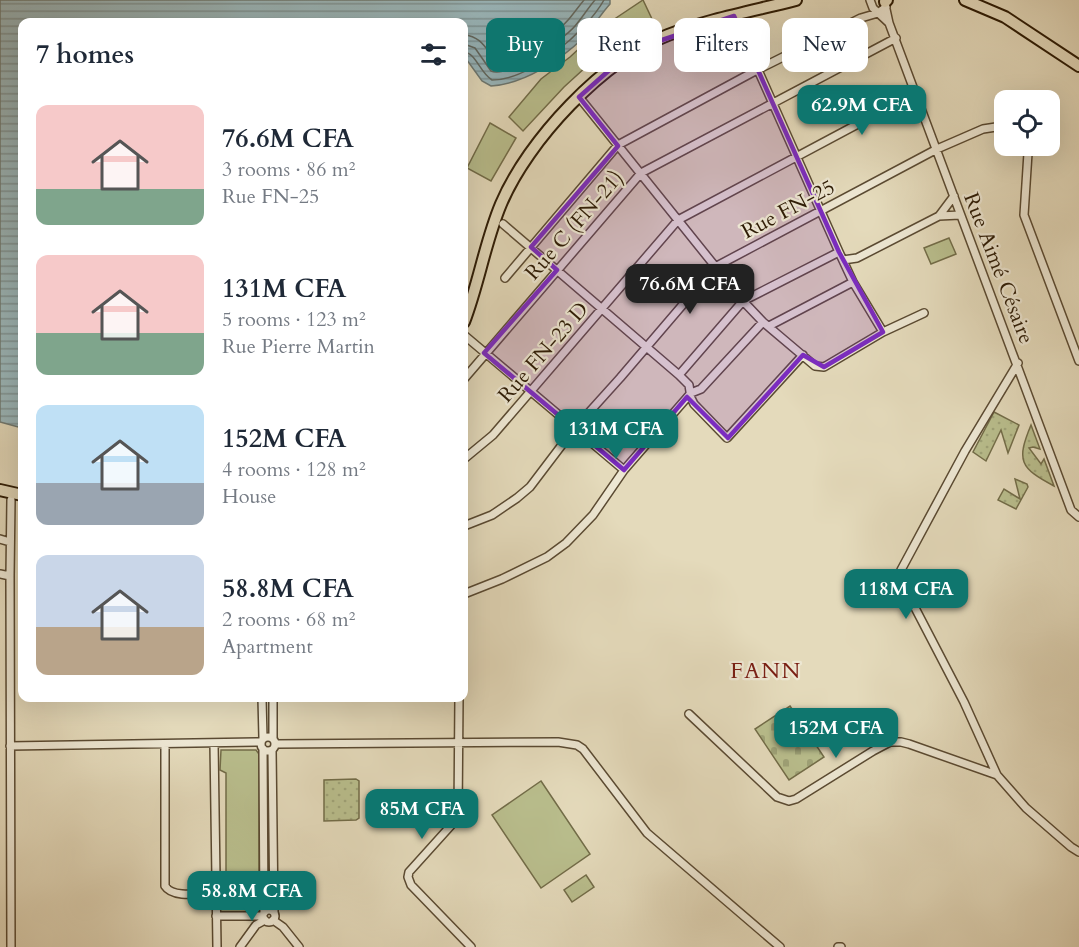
<!DOCTYPE html>
<meta charset="utf-8">
<style>
:root{--surface:#fff;--page:#f6f6f7;--text:#1f2937;--muted:#747a83;--accent:#0f766e}
body{margin:0;font-family:Cardo,serif;background:var(--page);color:var(--text);height:100vh;display:flex;flex-direction:column;font-size:22px;white-space:nowrap}
*{box-sizing:border-box;margin:0}
p{font-size:20px;color:var(--muted)}
.icon{flex:none;width:33px;height:33px;fill:none;stroke:currentColor;stroke-width:2;stroke-linecap:round;stroke-linejoin:round}
.map{position:relative;flex:1;overflow:hidden}
.drawer{position:absolute;left:18px;top:18px;width:450px;height:684px;display:flex;flex-direction:column;background:var(--surface);border-radius:12px;box-shadow:0 6px 24px #0002}
.drawer>*{flex:none}
.guide{position:absolute;left:486px;top:18px;width:502px;height:54px;display:flex;gap:12px}
.tools{position:absolute;left:994px;top:90px;display:grid;gap:12px}
.tools a{display:grid;place-items:center;width:66px;height:66px;border-radius:12px;background:var(--surface);box-shadow:0 6px 24px #0002;font-size:30px}
.price{position:absolute;translate:-50% -51px;padding:0 14px;border-radius:12px;background:var(--accent);color:#fff;font-size:20px;line-height:39px;filter:drop-shadow(0 2px 3px #0008)}
.price::after{content:'';position:absolute;left:50%;top:36px;width:18px;height:14px;margin-left:-9px;background:inherit;clip-path:polygon(0 0,100% 0,50% 100%)}
.price.current{background:#222;color:#fff}
ul{padding:0;list-style:none}
li{display:flex;align-items:center;gap:18px;height:150px;padding:0 18px}
li span{display:grid;place-items:center;flex:none;width:168px;height:120px;border-radius:12px;color:#555}
li>.icon{margin-inline-start:auto}
span .icon{width:72px;height:72px;fill:#fffc;stroke-width:1}
li b{font-size:26px}
h2{display:flex;justify-content:space-between;align-items:center;height:72px;padding:0 18px;font-size:26px}
.tag{padding:0 21px;border-radius:12px;background:var(--surface);box-shadow:0 6px 24px #0002;font-size:21px;line-height:54px}
.tag.current{background:var(--accent);color:#fff}
.map>svg:first-child{display:block}
</style>
<div class="map">
<svg width="1079" height="947" viewBox="0 0 1079 947">
<defs>
<pattern id="grass-dots" width="8" height="8" patternUnits="userSpaceOnUse" patternTransform="scale(1.5)"><rect width="8" height="8" fill="#b9be8d"/><path d="M2 2h.1M6 6h.1" fill="none" stroke="#9fa378" stroke-width="1.8" stroke-linecap="round"/></pattern>
<pattern id="cemetery-stones" width="16" height="16" patternUnits="userSpaceOnUse" patternTransform="scale(1.5)"><rect width="16" height="16" fill="#b9be8d"/><path d="M2 7V4a2 2 0 0 1 4 0v3zM10 15v-3a2 2 0 0 1 4 0v3z" fill="#9fa378"/></pattern>
<pattern id="water-rules" width="6" height="5" patternUnits="userSpaceOnUse" patternTransform="scale(1.5)"><rect width="6" height="5" fill="#9bb8bc"/><path d="M0 2.5h6" fill="none" stroke="#7f9597"/></pattern>
</defs>
<rect width="100%" height="100%" fill="#e4dabb"/>
<filter id="stains"><feTurbulence type="fractalNoise" baseFrequency=".00333" numOctaves="4"/><feColorMatrix values="0 0 0 0 .2 0 0 0 0 .09 0 0 0 0 .02 0 0 0 .5 -.17"/></filter>
<radialGradient id="worn" r=".72"><stop offset=".6" stop-color="#630" stop-opacity="0"/><stop offset="1" stop-color="#630" stop-opacity=".3"/></radialGradient>
<!-- grass -->
<path fill="url(#grass-dots)" stroke="#726c48" stroke-width="1.5" d="M994,412L1019,425L1008,453L1001,430L986,461L973,452Z
M1031,425L1040,449L1033,447L1029,448L1041,464L1044,459L1054,486C1020,468 1016,461 1031,425Z
M1015,479L1027,484L1028,487L1016,509L998,500L1004,489L1020,499Z
M356,779L359,781V818L356,820L324,821V780Z"/>
<!-- cemetery -->
<path fill="url(#cemetery-stones)" stroke="#726c48" stroke-width="1.5" d="M790,706L824,757L789,780L755,729Z"/>
<!-- park -->
<path fill="#b9be8d" stroke="#726c48" stroke-width="1.5" d="M643,0L652,19L610,45L564,87L523,131L509,117L541,79L570,57L601,28Z
M490,123L516,138L491,181L467,168Z
M949,238L956,254L931,264L924,248Z
M221,750H256L259,754V912H220L221,884L226,882V773L220,770Z
M541,781L590,854L541,888L492,815Z
M586,875L594,887L572,902L564,890Z"/>
<!-- water -->
<path fill="url(#water-rules)" stroke="#6f7972" stroke-width="1.5" d="M0,0H610V4C601,14 593,27 584,37C561,60 524,84 491,86L482,81L464,56V22H22V428L0,422Z"/>
<g fill="none" stroke-linecap="round" stroke-linejoin="round">
<!-- shore -->
<path stroke="#646960" stroke-width="1.5" d="M464,35C481,36 486,49 496,61L499,62C524,54 552,39 569,19C574,13 579,6 584,0
M464,44L475,48L491,71C509,78 563,40 575,26C582,18 588,8 595,0
M464,52C476,53 480,73 492,80C530,80 586,32 604,0"/>
<!-- minor casing -->
<g stroke="#5a4a32" stroke-width="10">
<path id="minor" d="M870,0L873,8L889,23
M884,0L889,23L1071,510L1079,517
M734,16L839,252L853,282L883,332
M579,97L743,301L763,322L815,366L824,367L883,332L924,313
M1026,146L1028,153L1024,215L1079,361
M939,216L960,215
M503,224L679,375L689,385L691,398L694,404L727,438L803,355
M843,260L857,258L939,216L954,196
M505,278L618,145L757,70L861,18L878,13L886,7
M769,326L853,282
M464,335L624,470
M1018,363L965,451L901,570L899,577L964,702L997,775L1026,808L1071,847L1079,852
M679,375L743,301L839,252
M464,379L641,173L896,38
M464,459L493,435L678,220L916,93
M464,526L492,515L517,498L530,487L574,429L620,378L715,267L937,149L983,129L996,127L1005,130
M0,539L10,542
M0,574L10,576
M464,594L502,579L547,557L566,543L593,515L624,470L691,393L701,389L763,322
M262,698L263,738
M459,698L458,815L455,821L409,872L408,877L411,885L471,947
M689,714L777,797L789,801L796,799L873,751L890,742H901L909,744L997,775
M261 744a7 7 0 1 1 14 0a7 7 0 1 1-14 0Z
M273,738V698
M214,743L217,947
M165,744V886C173,899 202,893 216,893
M276,744L558,742L577,745L583,749L647,833L780,947
M10,746L261,742
M263,749L264,913
M272,750L274,912
M263 916a6 6 0 1 1 12 0a6 6 0 1 1-12 0Z
M216,916H263
M273,920L283,927L299,947
M11,947L10,576L11,500
M240,947L256,925L265,920
M838,947H841"/>
</g>
<!-- highway casing -->
<g stroke="#2c1a04" stroke-width="14">
<path id="highway" d="M965,0L1005,17L1079,66
M885,2L887,0
M464,322C479,283 485,242 501,204C528,140 603,60 668,35C709,19 753,11 796,0
M0,490L22,495"/>
</g>
<!-- minor -->
<use href="#minor" stroke="#ede7d3" stroke-width="7"/>
<!-- highway -->
<use href="#highway" stroke="#e4dabb" stroke-width="10"/>
</g>
<!-- marked area -->
<path fill="#7b2cbf" fill-opacity="0.2" stroke="#7b2cbf" stroke-width="4.5" stroke-linejoin="round" d="M734,16L839,252L883,332L824,367L803,355L728,438L687,397L624,470L484,353L557,270L531,247L618,146L579,97L614,66L647,45Z"/>
<g text-anchor="middle" stroke-width="4.5" stroke-linejoin="round" paint-order="stroke">
<!-- street labels -->
<g font-size="21" fill="#2c1a04" stroke="#ede7d3">
<text transform="translate(788 209) rotate(-28)" y="7">Rue FN-25</text>
<text transform="translate(574 225) rotate(-49)" y="7">Rue C (FN-21)</text>
<text transform="translate(999 268) rotate(69)" y="7">Rue Aimé Césaire</text>
<text transform="translate(543 352) rotate(-49)" y="7">Rue FN-23 D</text>
</g>
<!-- neighbourhood labels -->
<g font-size="22" letter-spacing="1.5" fill="#7a1f14" stroke="#ede7d3">
<text x="766" y="678">FANN</text>
</g>
</g>
<rect width="100%" height="100%" filter="url(#stains)"/>
<rect width="100%" height="100%" fill="url(#worn)"/>
</svg>
<div class="tools">
<a><svg class="icon" aria-label="locate" viewBox="0 0 24 24"><circle cx="12" cy="12" r="6"/><path d="M12 2v4M12 18v4M2 12h4M18 12h4"/></svg></a>
</div>
<b class="price" style="left:862px;top:136px">62.9M CFA</b>
<b class="price current" style="left:690px;top:315px">76.6M CFA</b>
<b class="price" style="left:616px;top:460px">131M CFA</b>
<b class="price" style="left:906px;top:620px">118M CFA</b>
<b class="price" style="left:836px;top:759px">152M CFA</b>
<b class="price" style="left:422px;top:840px">85M CFA</b>
<b class="price" style="left:252px;top:922px">58.8M CFA</b>
<div class="guide">
<a class="tag current">Buy</a>
<a class="tag">Rent</a>
<a class="tag">Filters</a>
<a class="tag">New</a>
</div>
<section class="drawer">
<h2>7 homes<svg class="icon" aria-label="filters" viewBox="0 0 24 24"><path d="M4 7h16M4 17h16"/><circle cx="9" cy="7" r="2"/><circle cx="15" cy="17" r="2"/></svg></h2>
<ul>
<li><span style="background:linear-gradient(#f6c9c9 70%,#7fa58c 0)"><svg class="icon" aria-label="home" viewBox="0 0 24 24"><path d="M3 11l9-7 9 7M6 9v11h12V9"/></svg></span><div><b>76.6M CFA</b><p>3 rooms · 86 m²</p><p>Rue FN-25</p></div></li>
<li><span style="background:linear-gradient(#f6c9c9 65%,#7fa58c 0)"><svg class="icon" aria-label="home" viewBox="0 0 24 24"><path d="M3 11l9-7 9 7M6 9v11h12V9"/></svg></span><div><b>131M CFA</b><p>5 rooms · 123 m²</p><p>Rue Pierre Martin</p></div></li>
<li><span style="background:linear-gradient(#bfe0f5 65%,#9aa5b1 0)"><svg class="icon" aria-label="home" viewBox="0 0 24 24"><path d="M3 11l9-7 9 7M6 9v11h12V9"/></svg></span><div><b>152M CFA</b><p>4 rooms · 128 m²</p><p>House</p></div></li>
<li><span style="background:linear-gradient(#c9d6e8 60%,#b9a48a 0)"><svg class="icon" aria-label="home" viewBox="0 0 24 24"><path d="M3 11l9-7 9 7M6 9v11h12V9"/></svg></span><div><b>58.8M CFA</b><p>2 rooms · 68 m²</p><p>Apartment</p></div></li>
</ul>
</section>
</div>
